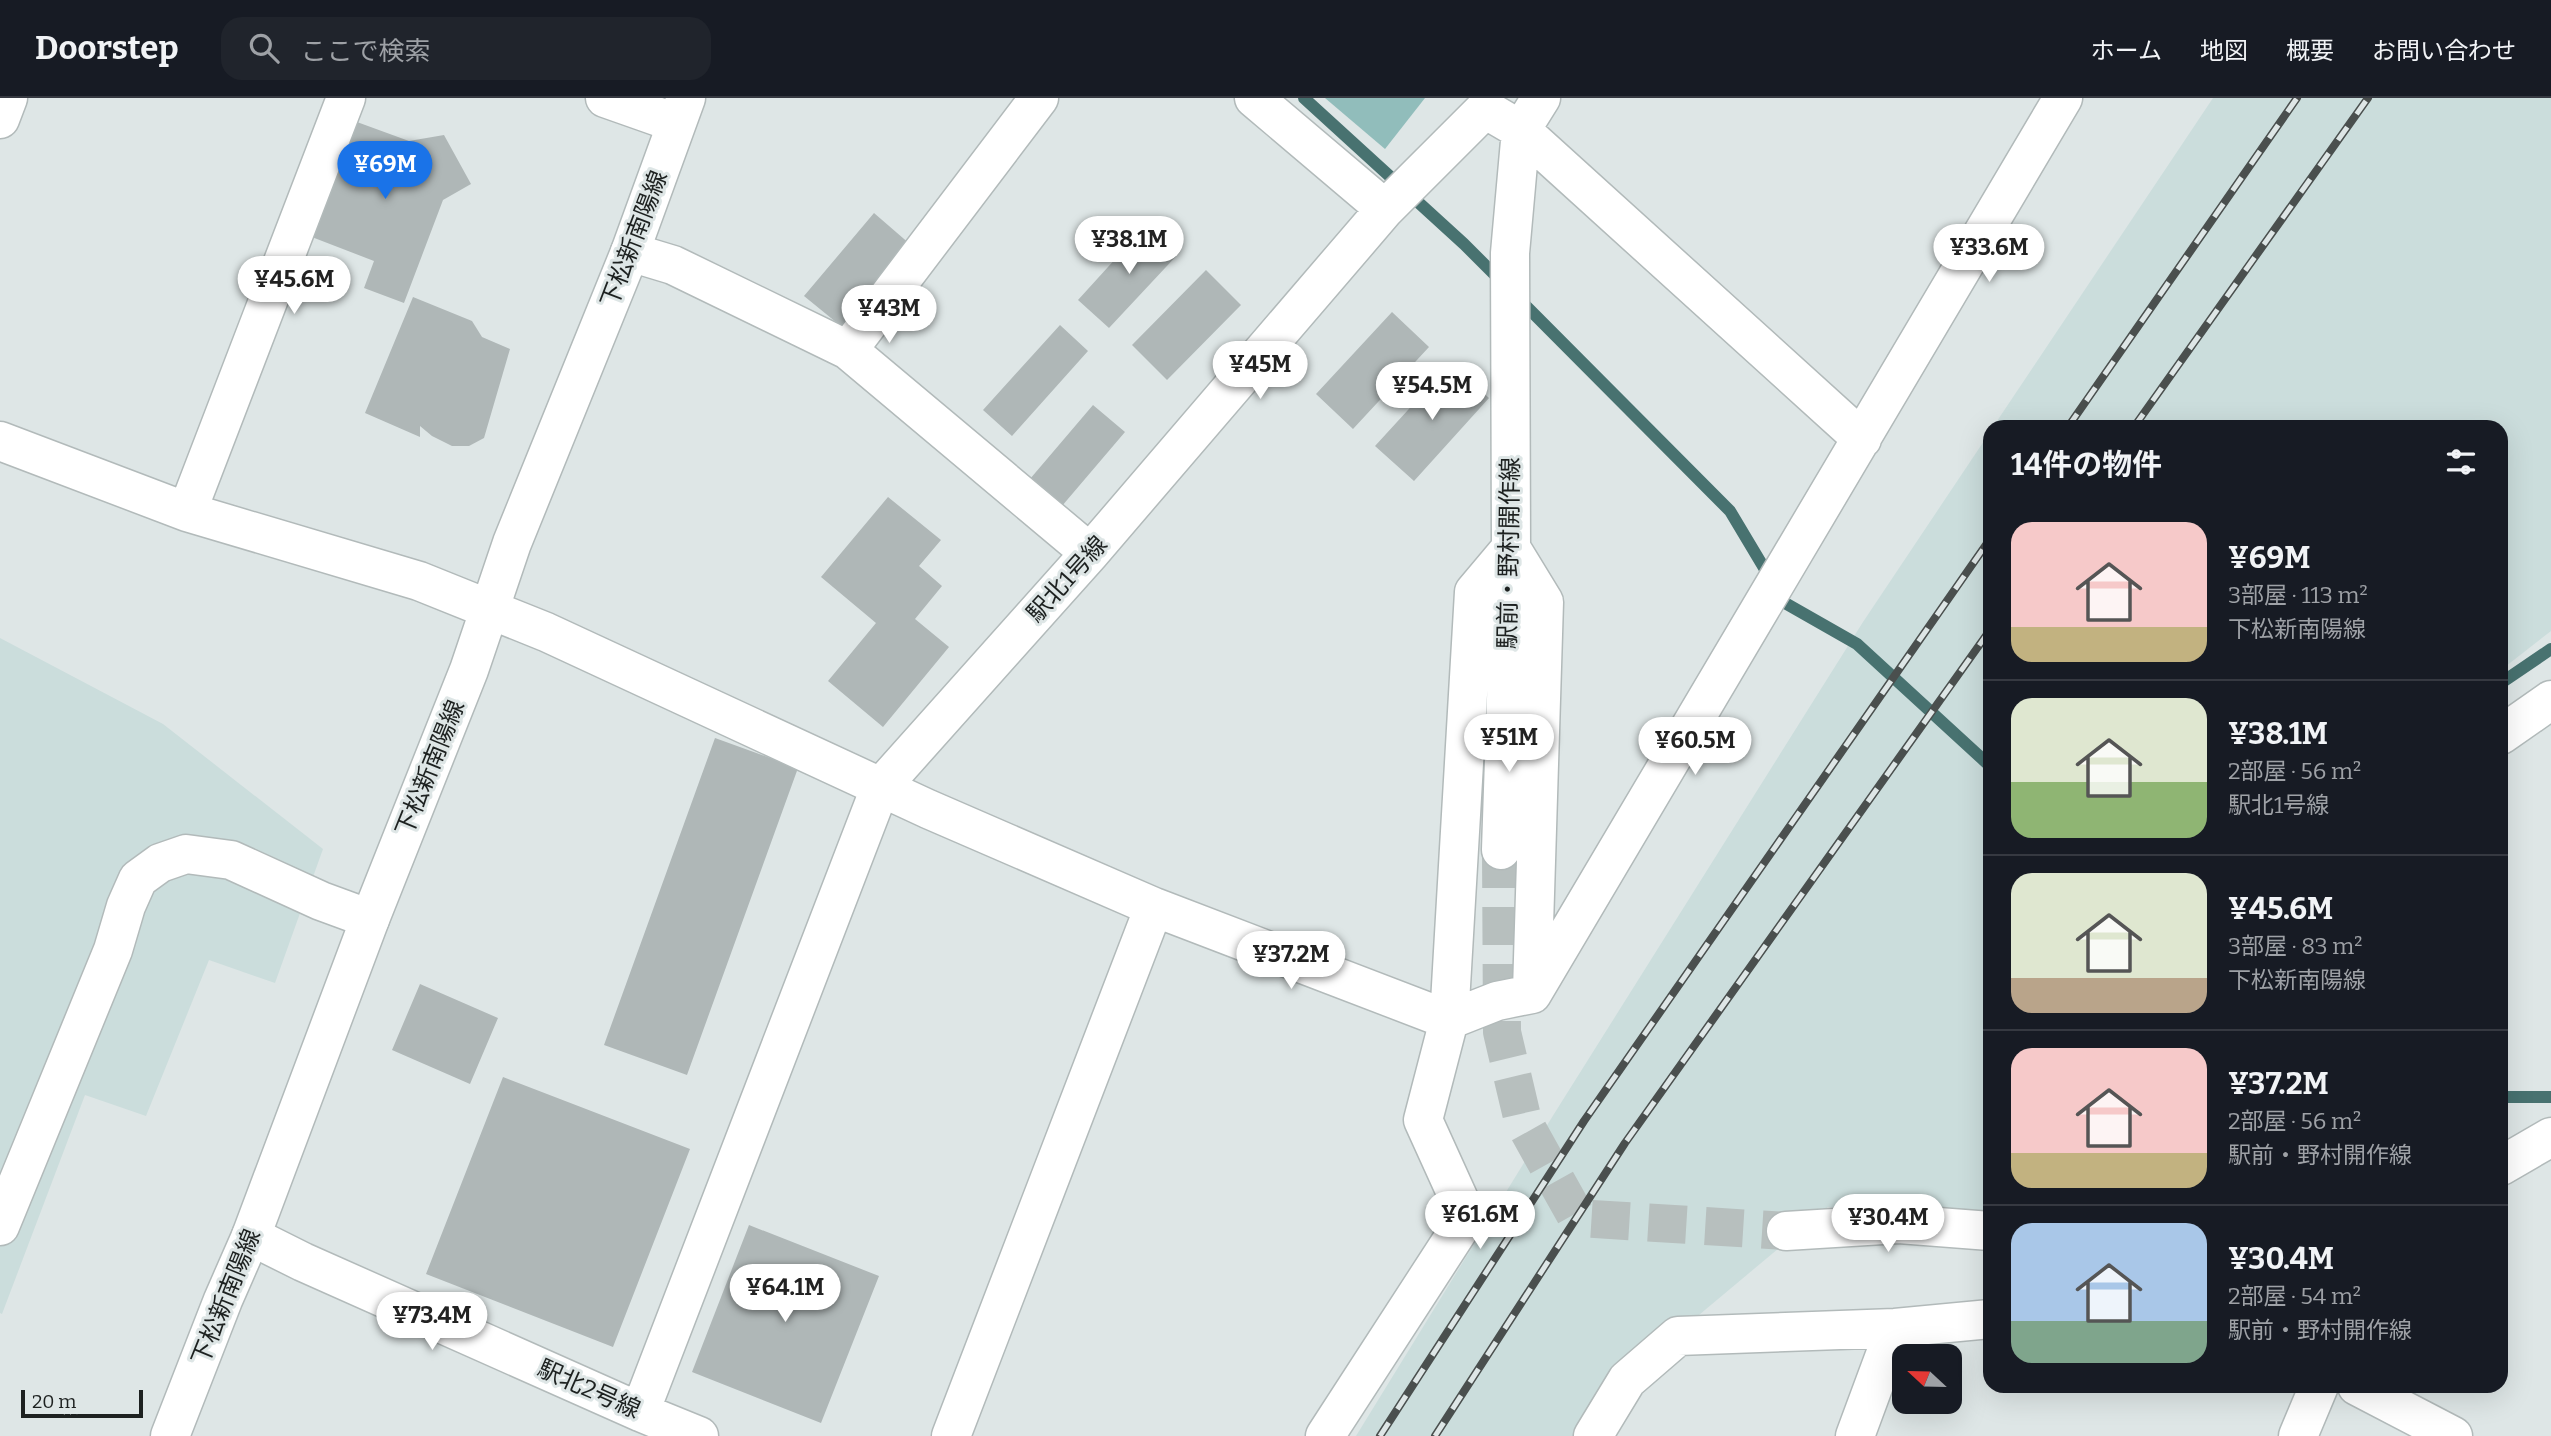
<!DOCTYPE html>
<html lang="ja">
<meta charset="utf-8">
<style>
:root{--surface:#171b24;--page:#20242c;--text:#f1f3f6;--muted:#9ea1a6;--line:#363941;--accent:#1a73e8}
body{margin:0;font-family:Bitter,"Noto Sans JP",serif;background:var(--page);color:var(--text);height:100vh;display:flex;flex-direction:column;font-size:26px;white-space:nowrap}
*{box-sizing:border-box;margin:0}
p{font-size:23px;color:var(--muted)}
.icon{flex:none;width:38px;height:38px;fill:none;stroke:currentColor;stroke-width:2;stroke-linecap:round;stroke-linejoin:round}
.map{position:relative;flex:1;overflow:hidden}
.drawer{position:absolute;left:1983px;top:322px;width:525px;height:973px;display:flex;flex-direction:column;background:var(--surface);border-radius:21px;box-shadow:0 7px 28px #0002}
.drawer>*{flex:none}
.needle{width:46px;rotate:292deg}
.controls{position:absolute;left:1892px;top:1246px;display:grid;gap:14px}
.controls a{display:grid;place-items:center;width:70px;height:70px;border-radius:14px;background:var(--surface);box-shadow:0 7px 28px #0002;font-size:35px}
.scale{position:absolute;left:21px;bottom:18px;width:122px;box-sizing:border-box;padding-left:7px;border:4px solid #1d2120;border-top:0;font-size:19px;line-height:24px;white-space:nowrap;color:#1d2120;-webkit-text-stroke:5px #dee6e6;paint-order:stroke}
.price{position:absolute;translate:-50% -60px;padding:0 16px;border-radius:24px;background:#fff;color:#222;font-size:23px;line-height:46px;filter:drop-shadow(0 2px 4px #0008)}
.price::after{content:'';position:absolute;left:50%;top:42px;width:21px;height:16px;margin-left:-10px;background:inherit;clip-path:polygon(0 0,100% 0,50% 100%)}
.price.selected{background:var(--accent);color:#fff}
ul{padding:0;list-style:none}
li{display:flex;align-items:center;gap:21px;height:175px;padding:0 28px}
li+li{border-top:2px solid var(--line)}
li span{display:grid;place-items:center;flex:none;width:196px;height:140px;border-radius:21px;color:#555}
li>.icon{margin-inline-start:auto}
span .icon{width:84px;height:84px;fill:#fffc;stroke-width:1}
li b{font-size:30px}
h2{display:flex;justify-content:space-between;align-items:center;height:84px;padding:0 28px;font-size:30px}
header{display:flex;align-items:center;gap:42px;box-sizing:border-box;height:98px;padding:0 35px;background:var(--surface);border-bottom:2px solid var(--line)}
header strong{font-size:33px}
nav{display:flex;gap:38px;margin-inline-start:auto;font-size:24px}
.search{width:490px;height:63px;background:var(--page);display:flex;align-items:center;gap:18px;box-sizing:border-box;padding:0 24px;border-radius:21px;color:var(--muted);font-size:26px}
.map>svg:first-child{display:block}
</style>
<header>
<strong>Doorstep</strong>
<div class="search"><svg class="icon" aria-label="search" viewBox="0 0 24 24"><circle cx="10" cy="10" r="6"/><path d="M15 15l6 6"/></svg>ここで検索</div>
<nav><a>ホーム</a><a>地図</a><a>概要</a><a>お問い合わせ</a></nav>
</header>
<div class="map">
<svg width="2551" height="1338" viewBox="0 0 2551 1338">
<rect width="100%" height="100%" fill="#dee6e6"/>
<!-- built -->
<path fill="#cbdddc" d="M2213,0H2551V533L2501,572V329H1993Z
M1990,334V1117L1828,1109L1601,1299L1577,1338H1356L1554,1016L1863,524Z
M0,540L163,626L323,751L275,885L209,862L146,1018L85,997L2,1216L0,1215Z"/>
<!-- green -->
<path fill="#91bdbb" d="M1325,0H1425L1385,51Z"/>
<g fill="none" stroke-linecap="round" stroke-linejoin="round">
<!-- stream -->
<path stroke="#487270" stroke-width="12" d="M1304,0L1464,146L1501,183
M1519,201L1730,413L1785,505L1857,546L1990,668
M2501,585L2551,551
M2501,999H2551"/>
</g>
<!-- building -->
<path fill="#afb7b7" d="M346,20L409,43L444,37L471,86L443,102L404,205L364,190L374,163L304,136Z
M874,115L911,147L842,229L804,198Z
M1148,125L1180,154L1109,230L1078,202Z
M1206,172L1241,207L1167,282L1132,247Z
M413,199L472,223L482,239L510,251L484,340L469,348H452L432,338L420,328V339L365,315Z
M1392,214L1429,249L1353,331L1316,296Z
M1060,227L1088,253L1012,338L983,312Z
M1451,265L1489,300L1414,383L1375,348Z
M1093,307L1125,334L1056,415L1024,388Z
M888,399L941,442L919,468L942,488L915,521L949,549L883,629L828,583L876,525L821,479Z
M715,640L798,670L687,977L604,947Z
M420,886L498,920L470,986L392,952Z
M503,979L690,1051L613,1249L426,1176Z
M749,1127L879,1178L821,1325L692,1274Z"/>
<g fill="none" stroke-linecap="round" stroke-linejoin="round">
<!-- minor-tunnel -->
<path stroke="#b7bfbe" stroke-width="38" stroke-dasharray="38 19" stroke-linecap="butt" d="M1501,752L1502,934L1523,1023L1577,1120L1786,1133"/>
<!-- minor casing -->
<g stroke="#b2baba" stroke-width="41">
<path id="minor" d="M605,0L676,25
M1039,0L848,252L1090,455
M1254,0L1385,111
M0,21L8,0
M630,154L673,167L848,252
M0,343L187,414L419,483L546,534L928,711L1154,809L1449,922L1497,903L1532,896L2063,0
M187,414L346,0
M1511,450L1544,504L1532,893
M2501,637L2551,602
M1501,752L1511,450L1510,155L1521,32L1541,0
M2501,1068L2551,1039
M0,1128L113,852L126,808L138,781L160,765L186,756L231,762L321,803L370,821
M1786,1133L1899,1126L1990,1133
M251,1138L303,1164L640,1314L699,1338
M2357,1288L2453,1338
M640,1314L880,690L1090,455L1385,111L1485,11L1521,32L1862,341
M951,1338L1154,809
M1325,1338L1467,1119L1423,1022L1449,922L1474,494L1511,450
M1593,1338L1627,1282L1678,1238L1895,1230L1990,1221
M1855,1338L1895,1230
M2298,1338L2319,1288"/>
</g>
<!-- major casing -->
<g stroke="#b2baba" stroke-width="41">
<path id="major" d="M170,1338L223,1202L251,1138L370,821L469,572L512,445L630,154L686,0"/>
</g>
<!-- minor -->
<use href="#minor" stroke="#fff" stroke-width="38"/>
<!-- major -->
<use href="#major" stroke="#fff" stroke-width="38"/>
<!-- rail casing -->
<g stroke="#4a4f4e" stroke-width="8">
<path id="rail" d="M2068,329L2297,0
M2134,329L2368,0
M1380,1338L1584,1023L1990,441
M1435,1338L1625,1045L1990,532"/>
</g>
<!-- rail -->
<use href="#rail" stroke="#dee6e6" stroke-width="5" stroke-dasharray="16" stroke-linecap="butt"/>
</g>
<g text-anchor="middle" stroke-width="6" stroke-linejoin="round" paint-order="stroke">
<!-- street labels -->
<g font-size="24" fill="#1d2120" stroke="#dee6e6">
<text transform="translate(634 141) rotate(-69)" y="8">下松新南陽線</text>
<text transform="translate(1509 455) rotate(-89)" y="8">駅前・野村開作線</text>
<text transform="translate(1067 481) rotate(-48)" y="8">駅北1号線</text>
<text transform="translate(430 670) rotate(-68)" y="8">下松新南陽線</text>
<text transform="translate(226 1199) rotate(-68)" y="8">下松新南陽線</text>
<text transform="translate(589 1291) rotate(24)" y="8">駅北2号線</text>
</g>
</g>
</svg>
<div class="controls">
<a><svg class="needle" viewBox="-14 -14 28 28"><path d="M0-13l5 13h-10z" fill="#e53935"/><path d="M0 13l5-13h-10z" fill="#9ea1a6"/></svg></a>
</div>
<div class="scale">20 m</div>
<b class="price selected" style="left:385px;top:103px">¥69M</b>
<b class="price" style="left:1129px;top:178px">¥38.1M</b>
<b class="price" style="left:1989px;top:186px">¥33.6M</b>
<b class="price" style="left:294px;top:218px">¥45.6M</b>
<b class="price" style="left:889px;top:247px">¥43M</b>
<b class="price" style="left:1260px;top:303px">¥45M</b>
<b class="price" style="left:1432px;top:324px">¥54.5M</b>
<b class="price" style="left:1509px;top:676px">¥51M</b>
<b class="price" style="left:1695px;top:679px">¥60.5M</b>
<b class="price" style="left:1291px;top:893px">¥37.2M</b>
<b class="price" style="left:1480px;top:1153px">¥61.6M</b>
<b class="price" style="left:1888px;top:1156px">¥30.4M</b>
<b class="price" style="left:785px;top:1226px">¥64.1M</b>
<b class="price" style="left:432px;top:1254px">¥73.4M</b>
<section class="drawer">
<h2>14件の物件<svg class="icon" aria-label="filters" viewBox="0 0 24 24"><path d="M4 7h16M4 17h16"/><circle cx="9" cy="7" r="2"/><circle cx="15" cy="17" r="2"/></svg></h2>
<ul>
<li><span style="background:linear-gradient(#f6c9c9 75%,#c2b280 0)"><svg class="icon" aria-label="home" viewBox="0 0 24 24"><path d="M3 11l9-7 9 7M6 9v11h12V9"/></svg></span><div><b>¥69M</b><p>3部屋 · 113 m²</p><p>下松新南陽線</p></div></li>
<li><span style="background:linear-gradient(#dfe7d0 60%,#8fb573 0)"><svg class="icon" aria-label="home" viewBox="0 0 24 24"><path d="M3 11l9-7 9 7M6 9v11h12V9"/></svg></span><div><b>¥38.1M</b><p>2部屋 · 56 m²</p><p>駅北1号線</p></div></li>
<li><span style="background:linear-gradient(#dfe7d0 75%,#b9a48a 0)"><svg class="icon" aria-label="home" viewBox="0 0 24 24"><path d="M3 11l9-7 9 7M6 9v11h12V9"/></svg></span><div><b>¥45.6M</b><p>3部屋 · 83 m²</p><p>下松新南陽線</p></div></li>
<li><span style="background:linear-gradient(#f6c9c9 75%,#c2b280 0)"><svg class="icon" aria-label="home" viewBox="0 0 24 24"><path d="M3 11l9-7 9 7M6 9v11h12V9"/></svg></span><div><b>¥37.2M</b><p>2部屋 · 56 m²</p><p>駅前・野村開作線</p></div></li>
<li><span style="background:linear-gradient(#a9c7e8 70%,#7fa58c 0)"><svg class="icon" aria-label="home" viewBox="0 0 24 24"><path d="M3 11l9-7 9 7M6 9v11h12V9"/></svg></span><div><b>¥30.4M</b><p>2部屋 · 54 m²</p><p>駅前・野村開作線</p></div></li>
</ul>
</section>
</div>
